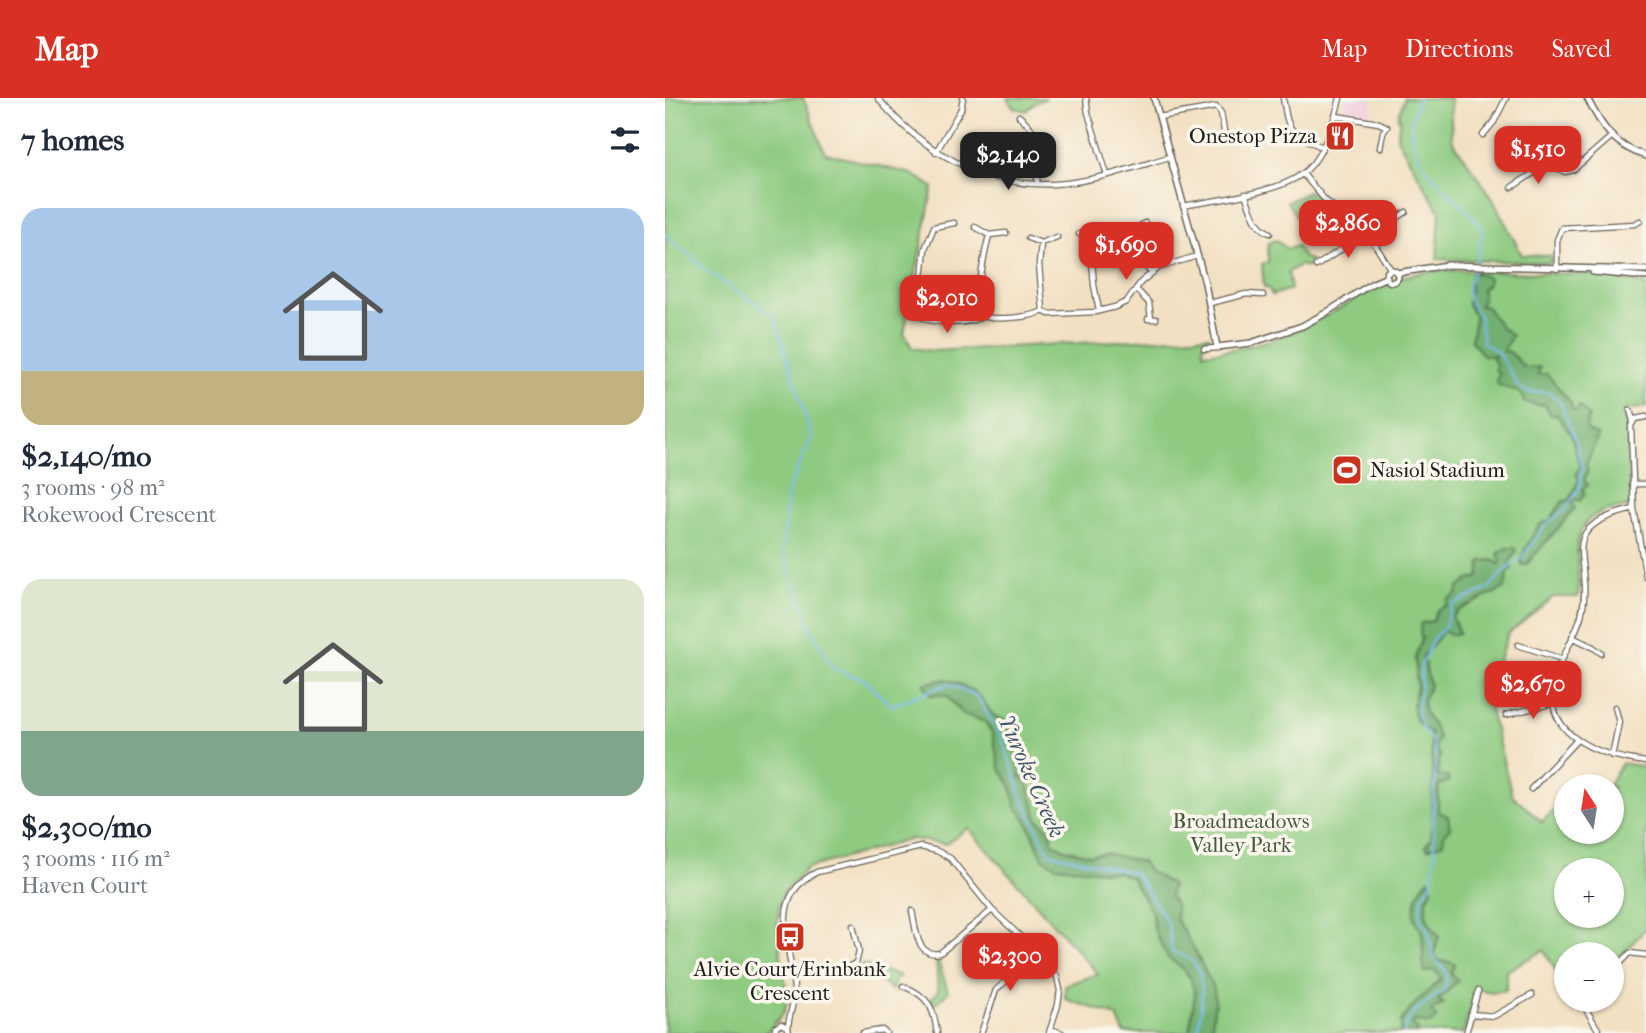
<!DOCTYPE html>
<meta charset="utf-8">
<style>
:root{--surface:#fff;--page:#f2f2f3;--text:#1f2937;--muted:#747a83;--accent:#d93025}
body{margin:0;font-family:"IM FELL French Canon",serif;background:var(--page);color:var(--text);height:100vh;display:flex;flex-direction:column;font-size:26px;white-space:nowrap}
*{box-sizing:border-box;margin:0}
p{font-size:23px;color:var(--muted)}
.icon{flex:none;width:38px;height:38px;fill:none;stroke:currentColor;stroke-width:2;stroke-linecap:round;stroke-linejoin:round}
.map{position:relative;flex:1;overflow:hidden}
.side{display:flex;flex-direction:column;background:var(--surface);width:665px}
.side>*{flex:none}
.needle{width:46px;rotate:348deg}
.fabs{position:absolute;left:889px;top:676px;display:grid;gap:14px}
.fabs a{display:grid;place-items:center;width:70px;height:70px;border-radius:50%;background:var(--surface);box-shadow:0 2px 5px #0004;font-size:35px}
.price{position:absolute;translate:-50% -60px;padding:0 16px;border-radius:14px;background:var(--accent);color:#fff;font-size:23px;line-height:46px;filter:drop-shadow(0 2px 4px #0008)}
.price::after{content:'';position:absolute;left:50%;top:42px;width:21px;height:16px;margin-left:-10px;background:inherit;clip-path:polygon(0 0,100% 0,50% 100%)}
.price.on{background:#222;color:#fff}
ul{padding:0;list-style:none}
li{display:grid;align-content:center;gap:14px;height:371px;padding:0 21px}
li span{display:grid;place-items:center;height:217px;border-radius:21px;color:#555}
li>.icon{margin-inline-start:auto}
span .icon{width:126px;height:126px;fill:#fffc;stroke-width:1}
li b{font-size:30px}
h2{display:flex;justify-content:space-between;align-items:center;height:84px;padding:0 21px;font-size:30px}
header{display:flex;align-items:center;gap:42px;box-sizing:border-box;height:98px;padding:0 35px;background:var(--accent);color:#fff}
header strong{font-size:33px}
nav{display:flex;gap:38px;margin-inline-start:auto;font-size:24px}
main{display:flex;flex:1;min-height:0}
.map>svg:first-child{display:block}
</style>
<header>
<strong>Map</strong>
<nav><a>Map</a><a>Directions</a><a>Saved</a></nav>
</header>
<main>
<section class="side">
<h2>7 homes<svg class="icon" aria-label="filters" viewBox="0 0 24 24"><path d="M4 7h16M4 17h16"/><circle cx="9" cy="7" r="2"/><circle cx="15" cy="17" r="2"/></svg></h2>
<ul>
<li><span style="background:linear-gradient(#a9c7e8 75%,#c2b280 0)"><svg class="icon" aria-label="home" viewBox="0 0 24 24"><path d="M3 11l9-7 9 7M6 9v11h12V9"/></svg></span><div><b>$2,140/mo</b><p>3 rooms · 98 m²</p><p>Rokewood Crescent</p></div></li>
<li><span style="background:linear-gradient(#dfe7d0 70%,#7fa58c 0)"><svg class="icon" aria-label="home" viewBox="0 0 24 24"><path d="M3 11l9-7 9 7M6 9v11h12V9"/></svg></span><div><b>$2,300/mo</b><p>3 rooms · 116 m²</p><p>Haven Court</p></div></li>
</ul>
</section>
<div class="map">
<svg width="981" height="935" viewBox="0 0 981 935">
<rect width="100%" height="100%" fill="#fbf7ec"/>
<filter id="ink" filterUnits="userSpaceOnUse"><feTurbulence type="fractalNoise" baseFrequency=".0143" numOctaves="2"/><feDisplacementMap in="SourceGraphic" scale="14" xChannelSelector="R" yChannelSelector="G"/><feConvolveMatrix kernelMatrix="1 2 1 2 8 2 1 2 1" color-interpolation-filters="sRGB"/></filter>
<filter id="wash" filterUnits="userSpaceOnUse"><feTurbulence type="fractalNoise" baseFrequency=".00686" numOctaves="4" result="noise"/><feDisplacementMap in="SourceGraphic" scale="28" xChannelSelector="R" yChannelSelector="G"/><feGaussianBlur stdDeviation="1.57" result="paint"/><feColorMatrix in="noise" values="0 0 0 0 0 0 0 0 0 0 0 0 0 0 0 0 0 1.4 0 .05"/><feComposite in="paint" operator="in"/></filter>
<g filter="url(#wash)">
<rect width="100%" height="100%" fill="#f2e0c2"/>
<!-- built -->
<path fill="#f3cfde" d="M682,0H707L706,19L678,15Z"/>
<!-- green -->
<path fill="#8ecb81" stroke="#55744e" stroke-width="2" fill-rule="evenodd" d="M0,0H138L160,55L247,76L268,89L239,235L247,250L267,253L545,238L544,245L538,247L539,255C613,248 653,225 714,187L729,186L736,179L765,173L784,172L931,177L981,187V309L960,312L966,404L962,409C952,411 939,412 930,417C902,434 917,472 913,499H888L843,536L828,578L825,612L847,697L877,724L901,700V733H947V688H943L957,665L981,669V830L947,868V856H901V885L898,886L879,852L841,873V892L826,894L812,891L798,935H459L452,918L400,901V887L433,876L303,730L281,746L247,741L142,770L119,793L114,808L112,831L123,902L118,916L102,934L97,935H0ZM901,772H947V817H901Z
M342,0H382L369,5L361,13L350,10Z
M739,0H785L787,42L825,96L857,157L886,158V165L772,161L775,115L732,40L735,21L733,20Z
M647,92L673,118L642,135L622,104Z
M611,142L622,151L632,148L639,160L646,162L643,169L635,167L623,174L626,191L607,197L604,191L599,189L597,166L603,164V145Z
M271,862H273L283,894L271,906L266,901L273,894Z
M197,866L235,878L230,882L227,892L195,868Z"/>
<!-- forest -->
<path fill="#72af6f" stroke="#476646" stroke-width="2" d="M811,175L824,180L823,186L817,191L818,199L815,208H821L836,229L847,237L838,253L845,254L860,270L875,269L873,276H882L906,305L908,312L912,313L914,308L924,318L921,329L925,334L933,337C932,341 923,363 921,366L923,373L919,382L923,387L917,392L920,395L915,403L911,401L907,406L910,410L907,414L861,467H857L856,459L870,433L876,426L885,422L898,403L905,402L914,381L911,375L915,369L906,336L891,316L886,317L880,306L873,307L859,304C857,291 845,292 835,288L831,283L834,276L830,271L831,266L828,262L830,258H819L806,243L810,219L803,206L806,177Z
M842,450H850L852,453L844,465L847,470L843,474L840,490L794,512L787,519L794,535L786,537L779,533C771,541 767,550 758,558L765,588L758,603L760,615L769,628L774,642L770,645L772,654L775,656L772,677L783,679L784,683L774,687C773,690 773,708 773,714L783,718L785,730L779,737L778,745L763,751L761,748L766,740L768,680L765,635L754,626L749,618L748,607L752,589L750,559L757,540L755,535L756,525L768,523L772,512L782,507V502L792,496L793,490L804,482L814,479L816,463L828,462L834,466L836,464L833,456Z
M280,581C292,585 308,591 316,600C328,615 320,614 340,623L354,660L355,678L363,686L373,721L385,733L388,745L400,751L425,757L440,755L477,764L484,773L507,787L505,798L511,808V821L528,849L549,891L550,903L546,935H524L530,896L525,879L515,868L503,860L497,849L489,831L487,815L467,780L455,775L391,768L378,760L362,723L351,708L345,686L335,671L327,635L320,624L298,616L281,597H265L259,586Z
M764,781L767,791C756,811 760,822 774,838L769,857L775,863L785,864L790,867L786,876L793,883L773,902L779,905L766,913L772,920L765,926L749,923L747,928L753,931L750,935H736V923L750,906L776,881L770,872L760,874C756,861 759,850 757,836C756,831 752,826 750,821C747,809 754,789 764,781Z"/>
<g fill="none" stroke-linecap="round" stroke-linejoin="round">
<!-- stream -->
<path stroke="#82bdf4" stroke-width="2" d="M0,136L42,173L109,218L147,339L123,392L118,453L147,533L169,571L200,582L226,608L283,586L311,597L337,640L357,699L384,755L470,775L503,825L507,854C512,855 518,857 523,860C544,874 536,914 532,935
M739,935C740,914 766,903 781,890L782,875L768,858L763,832L755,821L757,799L766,787L770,755L767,726L771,658L768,644L758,631L752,615L753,602L756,589V569L768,541L779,531L787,507L823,491L839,473L856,461L881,426L899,413L914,392L917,371L911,344L897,307L885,294H862L853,288L832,253L818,245L814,217L805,205L802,192L810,169L818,132C788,88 725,64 754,0"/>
</g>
</g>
<g filter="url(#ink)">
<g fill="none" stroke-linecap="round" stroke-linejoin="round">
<!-- minor casing -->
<g stroke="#676156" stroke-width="7">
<path id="minor" d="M213,0C254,52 322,90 389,86C428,84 467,70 504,59
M421,0L423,15L442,77
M618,0C624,36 624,34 657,49
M354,18C378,36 373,58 372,86
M671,18L714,25L722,29L718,34L715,50
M494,19L551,9L556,15L560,39
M818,37L829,24L841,0
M875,45L884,65L900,74L908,72L946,39
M271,54L296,11L298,0
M638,76L660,102L705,139L726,172
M847,89L884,65
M580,96C586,111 589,128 605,135
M518,108C550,102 612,95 637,76C658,61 669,24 675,0
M289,125L269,129L260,151L257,179L249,211L250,215C267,228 301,227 319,218C330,223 368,219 378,213L384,216L430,214L450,209L461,204L476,184L493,170L532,158
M310,129L324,137L341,135
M456,131L468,133L480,125
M468,133L476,162L486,175
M414,136L425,138L435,134
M425,138L429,187L434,213
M705,139L741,114
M363,140L376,145L392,139
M376,145L374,167L378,213
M651,168L701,135
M892,171V142L897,130L970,126L975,123
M471,191L484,205L486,221
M545,205L581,196L598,197
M319,218C311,190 318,164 324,137
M483,221H491
M539,251L553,250
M965,312L968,323
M981,319L970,321L966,328L969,411L981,479
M967,386H981
M969,411C884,430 931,462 916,518C910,539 897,557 891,578C873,638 935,658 981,664
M907,539L928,549L936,555
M853,547L897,561
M841,617L889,605
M947,658L954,624L950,609
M866,691L911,643
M247,813C251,830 251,860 275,855L327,812
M947,874L965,855L981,857
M128,878L183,869L191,865L194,853L188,827
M238,888C264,898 269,910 272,935
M915,901L935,935
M806,916L829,918L867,897
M123,929C124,916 130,904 129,891C126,848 102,798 152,774L256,749L272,753L285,760L327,812L386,867L392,879L395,892L393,907L384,935
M385,931L397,935
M110,935V930L116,926L123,929L124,935
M198,935L217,932L221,935
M316,935L331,892L373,854
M801,935L813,893"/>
</g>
<!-- tertiary casing -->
<g stroke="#676156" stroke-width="8">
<path id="tertiary" d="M489,0L540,185L552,249L586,245L637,228L659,216L706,186L722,179
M922,0C936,28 950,49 981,58
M721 178a6 6 0 1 1 12 0a6 6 0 1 1-12 0Z
M928,174L981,179
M732,175L782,167L981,172"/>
</g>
<!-- minor -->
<use href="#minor" stroke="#fff" stroke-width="4.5"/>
<!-- tertiary -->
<use href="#tertiary" stroke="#fff" stroke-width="5"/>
</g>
</g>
<!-- icons -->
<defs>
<g id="restaurant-square" transform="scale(1.575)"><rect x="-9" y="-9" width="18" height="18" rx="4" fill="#c8321e" stroke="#fbf7ec"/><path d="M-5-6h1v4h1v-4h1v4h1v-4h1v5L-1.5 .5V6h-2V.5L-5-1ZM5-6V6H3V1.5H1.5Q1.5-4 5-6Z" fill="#fff"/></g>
<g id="stadium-square" transform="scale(1.575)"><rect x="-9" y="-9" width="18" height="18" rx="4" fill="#c8321e" stroke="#fbf7ec"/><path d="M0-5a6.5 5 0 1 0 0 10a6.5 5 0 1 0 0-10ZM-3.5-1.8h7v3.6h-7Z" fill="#fff"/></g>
<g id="bus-square" transform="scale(1.575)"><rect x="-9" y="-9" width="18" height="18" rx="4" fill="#c8321e" stroke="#fbf7ec"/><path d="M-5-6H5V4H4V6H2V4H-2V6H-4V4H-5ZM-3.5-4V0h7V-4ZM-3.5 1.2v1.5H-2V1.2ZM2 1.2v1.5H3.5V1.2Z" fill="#fff"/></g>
</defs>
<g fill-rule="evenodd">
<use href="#restaurant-square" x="675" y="38"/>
<use href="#stadium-square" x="682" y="372"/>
<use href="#bus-square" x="125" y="839"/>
</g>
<g text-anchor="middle" stroke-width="7" stroke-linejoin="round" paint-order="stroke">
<!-- poi labels -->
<g font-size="21" fill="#1c1c1c" stroke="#fbf7ec" text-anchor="end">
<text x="652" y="45">Onestop Pizza</text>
<text x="705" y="379" text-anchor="start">Nasiol Stadium</text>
<text x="125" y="878" text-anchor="middle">Alvie Court/Erinbank<tspan x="125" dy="24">Crescent</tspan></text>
</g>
<!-- park labels -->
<g font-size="21" fill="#44593f" stroke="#fbf7ec">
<text x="576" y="730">Broadmeadows<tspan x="576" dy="24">Valley Park</tspan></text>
</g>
<!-- water labels -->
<g font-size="23" font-style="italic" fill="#405468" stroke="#fbf7ec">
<text transform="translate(367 678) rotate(66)" y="8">Yuroke Creek</text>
</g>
</g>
</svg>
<div class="fabs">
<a><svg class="needle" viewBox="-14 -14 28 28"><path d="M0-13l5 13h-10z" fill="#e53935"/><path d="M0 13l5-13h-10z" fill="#747a83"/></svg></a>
<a>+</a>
<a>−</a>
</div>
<b class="price" style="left:873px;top:88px">$1,510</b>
<b class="price on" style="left:343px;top:94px">$2,140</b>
<b class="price" style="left:683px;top:162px">$2,860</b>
<b class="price" style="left:461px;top:184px">$1,690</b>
<b class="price" style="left:282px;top:237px">$2,010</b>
<b class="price" style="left:868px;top:623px">$2,670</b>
<b class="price" style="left:345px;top:895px">$2,300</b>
</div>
</main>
